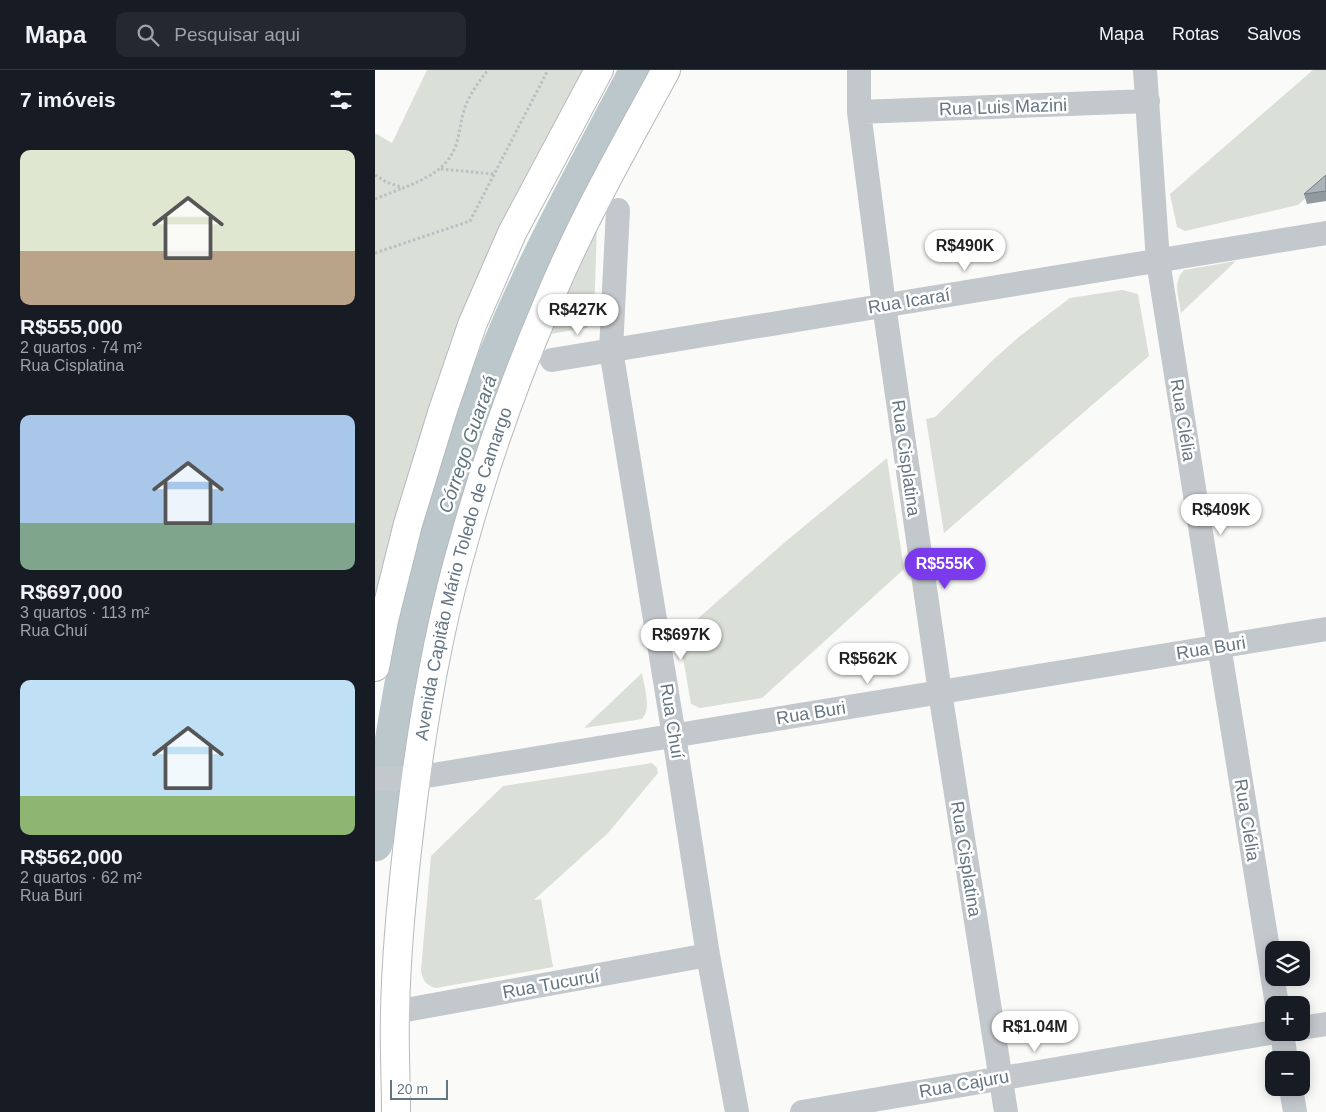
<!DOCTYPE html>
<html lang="pt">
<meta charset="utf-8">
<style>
:root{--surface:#171b24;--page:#242831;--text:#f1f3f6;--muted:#9ea1a6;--line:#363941;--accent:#7c3aed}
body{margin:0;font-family:Helvetica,sans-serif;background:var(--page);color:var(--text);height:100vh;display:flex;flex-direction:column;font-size:19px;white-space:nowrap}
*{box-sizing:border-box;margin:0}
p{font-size:16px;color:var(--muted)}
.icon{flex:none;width:28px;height:28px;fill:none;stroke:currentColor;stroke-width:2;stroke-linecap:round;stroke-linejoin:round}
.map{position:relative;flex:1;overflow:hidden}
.details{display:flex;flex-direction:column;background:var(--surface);width:375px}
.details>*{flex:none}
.tools{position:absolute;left:890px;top:871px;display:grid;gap:10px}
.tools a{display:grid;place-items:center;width:45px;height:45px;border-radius:10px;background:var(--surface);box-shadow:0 2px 12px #0003;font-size:25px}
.scale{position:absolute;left:15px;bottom:12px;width:58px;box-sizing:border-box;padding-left:5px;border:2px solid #657683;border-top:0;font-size:14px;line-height:18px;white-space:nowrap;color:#657683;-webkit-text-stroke:4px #fff;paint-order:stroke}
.price{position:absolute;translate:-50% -42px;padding:0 11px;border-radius:18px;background:#fff;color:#222;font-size:16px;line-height:32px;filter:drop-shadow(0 1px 2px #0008)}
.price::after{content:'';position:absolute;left:50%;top:30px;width:15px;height:11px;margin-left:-8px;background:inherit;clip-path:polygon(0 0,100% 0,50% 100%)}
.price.current{background:var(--accent);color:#fff}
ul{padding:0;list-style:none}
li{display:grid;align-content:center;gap:10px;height:265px;padding:0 20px}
li span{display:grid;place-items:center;height:155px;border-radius:10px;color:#555}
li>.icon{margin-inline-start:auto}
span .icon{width:90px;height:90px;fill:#fffc;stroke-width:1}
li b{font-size:21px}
h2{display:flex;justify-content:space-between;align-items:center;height:60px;padding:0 20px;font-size:21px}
header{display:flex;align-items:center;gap:30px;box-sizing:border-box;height:70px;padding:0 25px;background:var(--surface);border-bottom:1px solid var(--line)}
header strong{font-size:24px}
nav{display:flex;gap:28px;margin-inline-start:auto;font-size:18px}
.search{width:350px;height:45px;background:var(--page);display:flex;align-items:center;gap:12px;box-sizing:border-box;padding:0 18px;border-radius:10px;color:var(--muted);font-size:19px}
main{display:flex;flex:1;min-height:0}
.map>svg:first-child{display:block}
</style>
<header>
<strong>Mapa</strong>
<div class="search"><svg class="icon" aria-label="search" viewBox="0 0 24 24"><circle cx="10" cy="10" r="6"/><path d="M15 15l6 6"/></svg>Pesquisar aqui</div>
<nav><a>Mapa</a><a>Rotas</a><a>Salvos</a></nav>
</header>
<main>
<section class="details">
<h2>7 imóveis<svg class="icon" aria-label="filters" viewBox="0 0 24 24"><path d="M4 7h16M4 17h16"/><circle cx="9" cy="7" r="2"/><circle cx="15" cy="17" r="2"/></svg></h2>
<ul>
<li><span style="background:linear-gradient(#dfe7d0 65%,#b9a48a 0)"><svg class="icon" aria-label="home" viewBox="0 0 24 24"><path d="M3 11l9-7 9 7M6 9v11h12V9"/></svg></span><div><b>R$555,000</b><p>2 quartos · 74 m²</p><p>Rua Cisplatina</p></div></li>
<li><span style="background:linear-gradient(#a9c7e8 70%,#7fa58c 0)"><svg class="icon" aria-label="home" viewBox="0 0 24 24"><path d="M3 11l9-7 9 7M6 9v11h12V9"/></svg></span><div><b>R$697,000</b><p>3 quartos · 113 m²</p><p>Rua Chuí</p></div></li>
<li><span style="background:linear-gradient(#bfe0f5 75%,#8fb573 0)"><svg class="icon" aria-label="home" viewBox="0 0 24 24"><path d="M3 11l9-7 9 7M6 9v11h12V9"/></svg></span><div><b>R$562,000</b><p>2 quartos · 62 m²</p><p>Rua Buri</p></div></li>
</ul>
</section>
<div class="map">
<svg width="951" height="1042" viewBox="0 0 951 1042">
<rect width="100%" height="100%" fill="#fafaf8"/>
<!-- green -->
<path fill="#dadfd7" d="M52,0H208L133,144L0,537V63L17,73Z
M938,0H951V110L923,135L810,161L802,157L795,124Z
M222,152L219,250L212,258L175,264Z
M861,191L806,243C804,227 797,213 809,200Z
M747,220L763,224L774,286L569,463L551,349L560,347L619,289L645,266L695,228Z
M512,388L529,499L387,628L325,638L316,634L304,565L410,472Z
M267,603C269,616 277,639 267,649L209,658Z
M277,693L282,698L283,703L233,763L159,830L166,829L178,897L61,918C51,916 47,909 46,900L56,786L128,716Z"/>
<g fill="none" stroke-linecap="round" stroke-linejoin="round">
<!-- river -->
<path stroke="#bbc7cb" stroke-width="35" d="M0,774C13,699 24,624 39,550C55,475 79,400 105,328C145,214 206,107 262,0"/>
<!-- major casing -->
<g stroke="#b5babe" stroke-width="30">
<g id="major">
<path d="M0,597L9,550L33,454L67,343L97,255L137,163L224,0"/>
<path id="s1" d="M21,1042C21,1009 19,976 20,943C21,883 27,823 34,763C45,666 62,561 90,467C112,388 140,310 172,235C205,154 249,77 291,0"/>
</g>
</g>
<!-- path -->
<path stroke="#bbbfc2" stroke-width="3" stroke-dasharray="2.5 2.5" stroke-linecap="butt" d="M66,99L119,104
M0,105L11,112L29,118C51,108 72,100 81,75C85,62 86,49 90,37C95,24 104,11 113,0
M0,129L28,118
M0,183L95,151L173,0"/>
<!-- minor -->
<path stroke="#c3c8cc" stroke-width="24" d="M484,0V42L509,235L565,622L631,1042
M770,0L783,191L837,532L902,935
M484,42L773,31
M243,140L236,280L299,666L333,885L362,1042
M177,290L951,163
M0,709L40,708L951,559
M20,942L333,885
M926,958L951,954
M907,962L911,990
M916,1018L920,1042
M427,1042L900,962"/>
<!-- major -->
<use href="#major" stroke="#fff" stroke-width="28"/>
</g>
<!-- wall -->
<path fill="#929a9f" d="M951,105V131L932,134L929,124Z"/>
<!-- building -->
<path fill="#aab3b9" stroke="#777d82" d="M951,105V121L929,124Z"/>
<g text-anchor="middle" stroke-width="5" stroke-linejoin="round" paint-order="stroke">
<!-- street labels -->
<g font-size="18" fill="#657683" stroke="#fff">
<text transform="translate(628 37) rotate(-2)" y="6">Rua Luis Mazini</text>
<text transform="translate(534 231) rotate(-9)" y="6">Rua Icaraí</text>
<text transform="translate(808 350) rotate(81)" y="6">Rua Clélia</text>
<text transform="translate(531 388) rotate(82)" y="6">Rua Cisplatina</text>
<text dy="6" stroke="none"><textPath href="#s1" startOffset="545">Avenida Capitão Mário Toledo de Camargo</textPath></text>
<text transform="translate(836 578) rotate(-9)" y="6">Rua Buri</text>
<text transform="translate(436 643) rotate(-9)" y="6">Rua Buri</text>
<text transform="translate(297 651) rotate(81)" y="6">Rua Chuí</text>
<text transform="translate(872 750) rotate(81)" y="6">Rua Clélia</text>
<text transform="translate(591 789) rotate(81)" y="6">Rua Cisplatina</text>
<text transform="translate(176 914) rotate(-10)" y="6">Rua Tucuruí</text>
<text transform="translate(589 1014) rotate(-10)" y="6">Rua Cajuru</text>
</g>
<!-- water labels -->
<g font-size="19" font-style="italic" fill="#60757c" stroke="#fff">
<text transform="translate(92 374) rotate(-71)" y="7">Córrego Guarará</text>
</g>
</g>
</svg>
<div class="tools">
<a><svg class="icon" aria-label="layers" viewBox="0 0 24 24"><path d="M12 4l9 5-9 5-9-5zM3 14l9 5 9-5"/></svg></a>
<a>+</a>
<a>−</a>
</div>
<div class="scale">20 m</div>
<b class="price" style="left:590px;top:202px">R$490K</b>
<b class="price" style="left:203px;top:266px">R$427K</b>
<b class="price" style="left:846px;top:466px">R$409K</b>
<b class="price current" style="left:570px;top:520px">R$555K</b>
<b class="price" style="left:306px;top:591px">R$697K</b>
<b class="price" style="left:493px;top:615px">R$562K</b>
<b class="price" style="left:660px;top:983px">R$1.04M</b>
</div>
</main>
